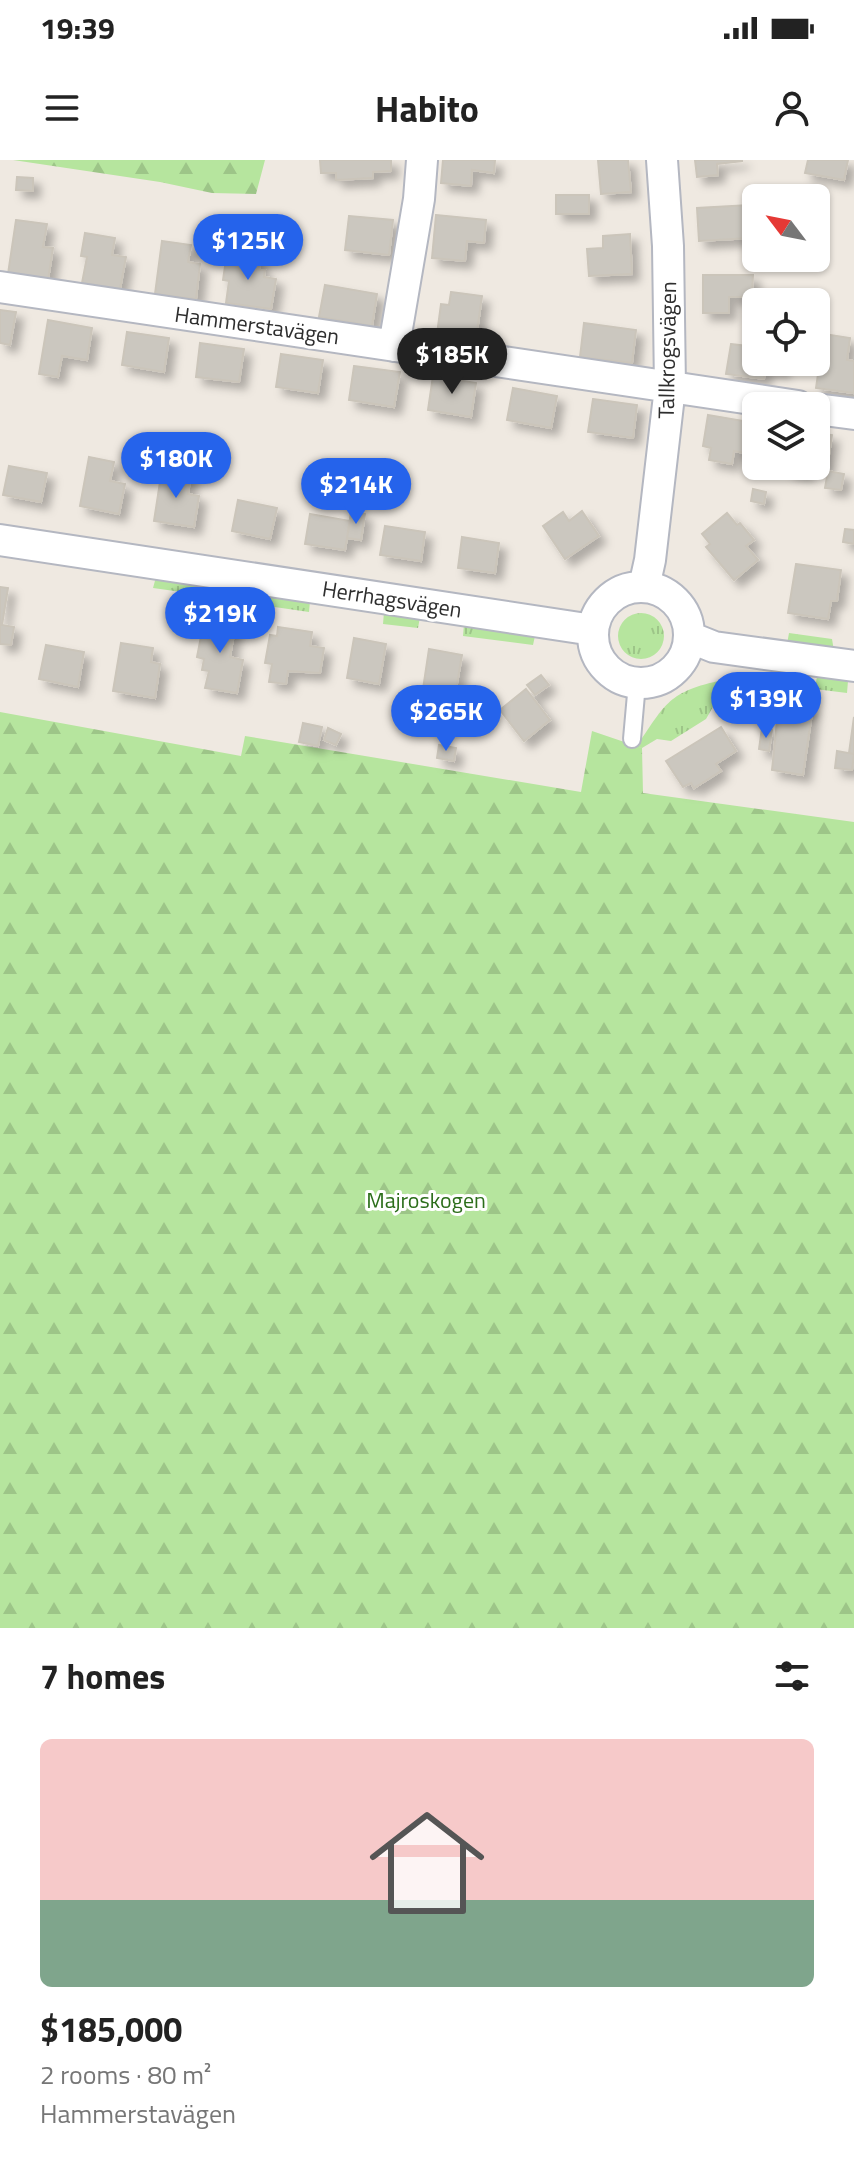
<!DOCTYPE html>
<meta charset="utf-8">
<style>
:root{--surface:#fff;--page:#f2f2f2;--text:#222;--muted:#767676;--accent:#2563eb}
body{margin:0;font-family:"Titillium Web",sans-serif;background:var(--page);color:var(--text);height:100vh;display:flex;flex-direction:column;font-size:30px;white-space:nowrap}
*{box-sizing:border-box;margin:0}
p{font-size:26px;color:var(--muted)}
.icon{flex:none;width:44px;height:44px;fill:none;stroke:currentColor;stroke-width:2;stroke-linecap:round;stroke-linejoin:round}
.map{position:relative;height:1468px;overflow:hidden}
.drawer{display:flex;flex-direction:column;background:var(--surface);flex:1}
.drawer>*{flex:none}
.needle{width:52px;rotate:302deg}
.tools{position:absolute;left:742px;top:24px;display:grid;gap:16px}
.tools a{display:grid;place-items:center;width:88px;height:88px;border-radius:12px;background:var(--surface);box-shadow:0 2px 6px #0004;font-size:40px}
.price{position:absolute;translate:-50% -68px;padding:0 18px;border-radius:28px;background:var(--accent);color:#fff;font-size:26px;line-height:52px;filter:drop-shadow(0 2px 4px #0008)}
.price::after{content:'';position:absolute;left:50%;top:48px;width:24px;height:18px;margin-left:-12px;background:inherit;clip-path:polygon(0 0,100% 0,50% 100%)}
.price.current{background:#222;color:#fff}
ul{padding:0;list-style:none}
li{display:grid;align-content:center;gap:16px;height:424px;padding:0 40px}
li span{display:grid;place-items:center;height:248px;border-radius:12px;color:#555}
li>.icon{margin-inline-start:auto}
span .icon{width:144px;height:144px;fill:#fffc;stroke-width:1}
li b{font-size:34px}
h2{display:flex;justify-content:space-between;align-items:center;height:96px;padding:0 40px;font-size:34px}
.status{display:flex;justify-content:space-between;align-items:center;height:56px;padding:0 40px;background:var(--surface);direction:ltr}
.status svg{height:22px;fill:currentColor}
header{display:flex;justify-content:space-between;align-items:center;height:104px;padding:0 40px;background:var(--surface);font-size:36px;font-weight:700}
.map>svg:first-child{display:block}
</style>
<div class="status"><b>19:39</b><svg viewBox="0 0 49 12"><path d="M0 12V9h3v3zM5 12V6h3v6zM10 12V3h3v9zM15 12V0h3v12zM26 1h20v11H26zM47 4h2v5h-2z"/></svg></div>
<header><svg class="icon" aria-label="menu" viewBox="0 0 24 24"><path d="M4 6h16M4 12h16M4 18h16"/></svg>Habito<svg class="icon" aria-label="person" viewBox="0 0 24 24"><circle cx="12" cy="8" r="4"/><path d="M4 21q1-7 8-7t8 7"/></svg></header>
<div class="map">
<svg width="854" height="1468" viewBox="0 0 854 1468">
<defs>
<pattern id="grass-tufts" width="24" height="20" patternUnits="userSpaceOnUse" patternTransform="scale(2)"><rect width="24" height="20" fill="#b6e59e"/><path d="M3 7l-1-3M5 7V3M7 7l1-3M15 17l-1-3M17 17v-4M19 17l1-3" fill="none" stroke="#9dc588"/></pattern>
<pattern id="forest-firs" width="22" height="20" patternUnits="userSpaceOnUse" patternTransform="scale(2)"><rect width="22" height="20" fill="#b6e59e"/><path d="M5 1l3.5 6h-7zM16 11l3.5 6h-7z" fill="#9dc588"/></pattern>
<filter id="shadow"><feDropShadow dx="7" dy="7" stdDeviation="4" flood-color="#0004"/></filter>
</defs>
<rect width="100%" height="100%" fill="#efe9e1"/>
<!-- grass -->
<path fill="url(#grass-tufts)" d="M156,417L198,423L196,434L153,428Z
M203,424L237,429L234,441L201,435Z
M248,432L310,441L309,452L248,443Z
M384,452L420,457L418,468L383,464Z
M618 476a23 23 0 1 1 46 0a23 23 0 1 1-46 0Z
M464,464L535,476L533,485L463,476Z
M789,473L832,479L834,491L787,484Z
M817,516L848,521L847,533L815,529Z
M718,521L726,524L706,559L671,581L657,579L642,588L636,587C665,546 666,533 718,521Z"/>
<!-- forest -->
<path fill="url(#forest-firs)" d="M13,0H265L256,34L212,33L160,22Z
M0,552L241,596L245,576L581,632L592,571L642,588L643,633L854,662V1468H0Z"/>
<!-- building -->
<path fill="#cbc7bf" stroke="#cbc5ba" stroke-width="2" filter="url(#shadow)" d="M320,0H391V11L373,12V18L336,20V13H321Z
M443,0H495L494,13L472,10L471,26L441,23Z
M598,0H628L631,32L601,34Z
M695,0H742V1L717,4L718,15L697,17Z
M808,0H848L844,20L805,13Z
M17,17L33,18V31L16,30Z
M556,35H589V54H556Z
M749,45L751,78L699,81L697,48Z
M436,55L486,60L484,83L467,81L465,101L432,98Z
M349,56L393,60L389,95L345,90Z
M16,60L47,64L43,87L53,88L48,120L8,114Z
M85,73L115,78L112,95L126,97L120,129L82,123L87,97L81,96Z
M630,74L632,114L589,116L587,89L603,88V76Z
M162,81L191,85L188,102L200,104L196,139L155,134Z
M227,93L261,98L259,110H265L264,117L276,119L271,149L226,143L229,121L223,120Z
M703,115H753L752,137H729V153H703Z
M325,125L377,134L372,166L319,157Z
M451,132L482,136L476,179L437,174L441,144L449,145Z
M0,150L16,152L10,185L0,183Z
M48,160L92,168L87,200L62,196L58,217L39,214Z
M584,163L636,170L632,203L580,197Z
M127,172L169,178L164,212L122,205Z
M824,174L850,178L847,200L854,201V233L816,228Z
M200,183L244,189L239,222L196,217Z
M731,184L756,187V202H766L764,219L726,214Z
M281,194L323,200L318,233L276,227Z
M766,202H783L782,211L765,208Z
M354,206L400,212L394,247L349,240Z
M433,216L476,223L471,257L428,250Z
M513,228L557,236L551,268L507,260Z
M593,239L637,245L633,278L588,272Z
M708,255L755,263L749,294L734,291L732,304L709,300L711,288L703,286Z
M816,273L832,275L827,308L812,306H816Z
M89,297L114,302L110,321L125,324L119,354L80,346Z
M9,306L47,313L41,342L3,335Z
M788,306H807L806,314L787,311Z
M162,309L191,314L188,334L199,336L194,367L154,361Z
M828,311L844,314L841,330L825,328Z
M753,329L766,332L764,344L751,341Z
M238,340L277,348L270,379L232,371Z
M582,351L599,376L565,399L543,366L563,352L569,361Z
M351,352L365,354L361,380L347,378Z
M727,353L737,365L740,363L754,380L746,386L758,400L734,420L706,387L710,384L702,374Z
M310,354L350,361L345,390L305,384Z
M385,366L425,372L421,401L380,395Z
M845,369L854,370V384L843,382Z
M462,377L499,383L495,413L458,408Z
M796,404L841,410L837,441H831L828,459L788,453Z
M0,427L8,428L2,465L14,467L11,485L0,484Z
M205,456L236,462L230,497L243,500L237,533L205,528L209,511L202,510L204,499L197,497Z
M278,467L312,472L310,486L324,488L320,513L288,511L286,524L269,522L272,504L265,503L270,475L277,476Z
M354,478L386,484L379,524L347,518Z
M121,483L153,488L151,502L160,504L155,538L113,531Z
M46,485L84,492L78,527L39,519Z
M429,489L462,495L455,535L423,529Z
M541,515L549,525L535,535L527,525Z
M526,529L550,560L524,581L500,550Z
M779,541L813,546L803,615L772,610Z
M854,557V594L849,593Z
M303,563L322,567L318,586L299,582Z
M721,567L736,591L716,604L721,611L694,628L691,623L683,627L666,601Z
M328,568L341,574L336,585L324,580Z
M762,568L772,570L769,591L759,589Z
M439,585L456,588L454,601L437,598Z
M837,591L854,594L852,610L835,608Z"/>
<g fill="none" stroke-linecap="round" stroke-linejoin="round">
<!-- service casing -->
<g stroke="#b4b7c1" stroke-width="20">
<path id="service" d="M632,579L637,523"/>
</g>
<!-- minor casing -->
<g stroke="#b4b7c1" stroke-width="34">
<path id="minor" d="M0,127L798,246
M394,186L419,39L422,0
M816,249L854,254
M0,380L593,470
M644,427L650,400L670,227L668,86L662,0
M593 475a48 48 0 1 1 96 0a48 48 0 1 1-96 0Z
M689,477L714,487L854,506"/>
</g>
<!-- service -->
<use href="#service" stroke="#fff" stroke-width="16"/>
<!-- minor -->
<use href="#minor" stroke="#fff" stroke-width="30"/>
</g>
<g text-anchor="middle" stroke-width="6" stroke-linejoin="round" paint-order="stroke">
<!-- street labels -->
<g font-size="22" fill="#2e2e2e" stroke="#fff">
<text transform="translate(257 165) rotate(8)" y="8">Hammerstavägen</text>
<text transform="translate(667 190) rotate(-89)" y="8">Tallkrogsvägen</text>
<text transform="translate(392 439) rotate(9)" y="8">Herrhagsvägen</text>
</g>
<!-- park labels -->
<g font-size="22" fill="#2c6e1b" stroke="#fff">
<text x="426" y="1048">Majroskogen</text>
</g>
</g>
</svg>
<div class="tools">
<a><svg class="needle" viewBox="-14 -14 28 28"><path d="M0-13l5 13h-10z" fill="#e53935"/><path d="M0 13l5-13h-10z" fill="#767676"/></svg></a>
<a><svg class="icon" aria-label="locate" viewBox="0 0 24 24"><circle cx="12" cy="12" r="6"/><path d="M12 2v4M12 18v4M2 12h4M18 12h4"/></svg></a>
<a><svg class="icon" aria-label="layers" viewBox="0 0 24 24"><path d="M12 4l9 5-9 5-9-5zM3 14l9 5 9-5"/></svg></a>
</div>
<b class="price" style="left:248px;top:122px">$125K</b>
<b class="price current" style="left:452px;top:236px">$185K</b>
<b class="price" style="left:176px;top:340px">$180K</b>
<b class="price" style="left:356px;top:366px">$214K</b>
<b class="price" style="left:220px;top:495px">$219K</b>
<b class="price" style="left:766px;top:580px">$139K</b>
<b class="price" style="left:446px;top:593px">$265K</b>
</div>
<section class="drawer">
<h2>7 homes<svg class="icon" aria-label="filters" viewBox="0 0 24 24"><path d="M4 7h16M4 17h16"/><circle cx="9" cy="7" r="2"/><circle cx="15" cy="17" r="2"/></svg></h2>
<ul>
<li><span style="background:linear-gradient(#f6c9c9 65%,#7fa58c 0)"><svg class="icon" aria-label="home" viewBox="0 0 24 24"><path d="M3 11l9-7 9 7M6 9v11h12V9"/></svg></span><div><b>$185,000</b><p>2 rooms · 80 m²</p><p>Hammerstavägen</p></div></li>
</ul>
</section>
